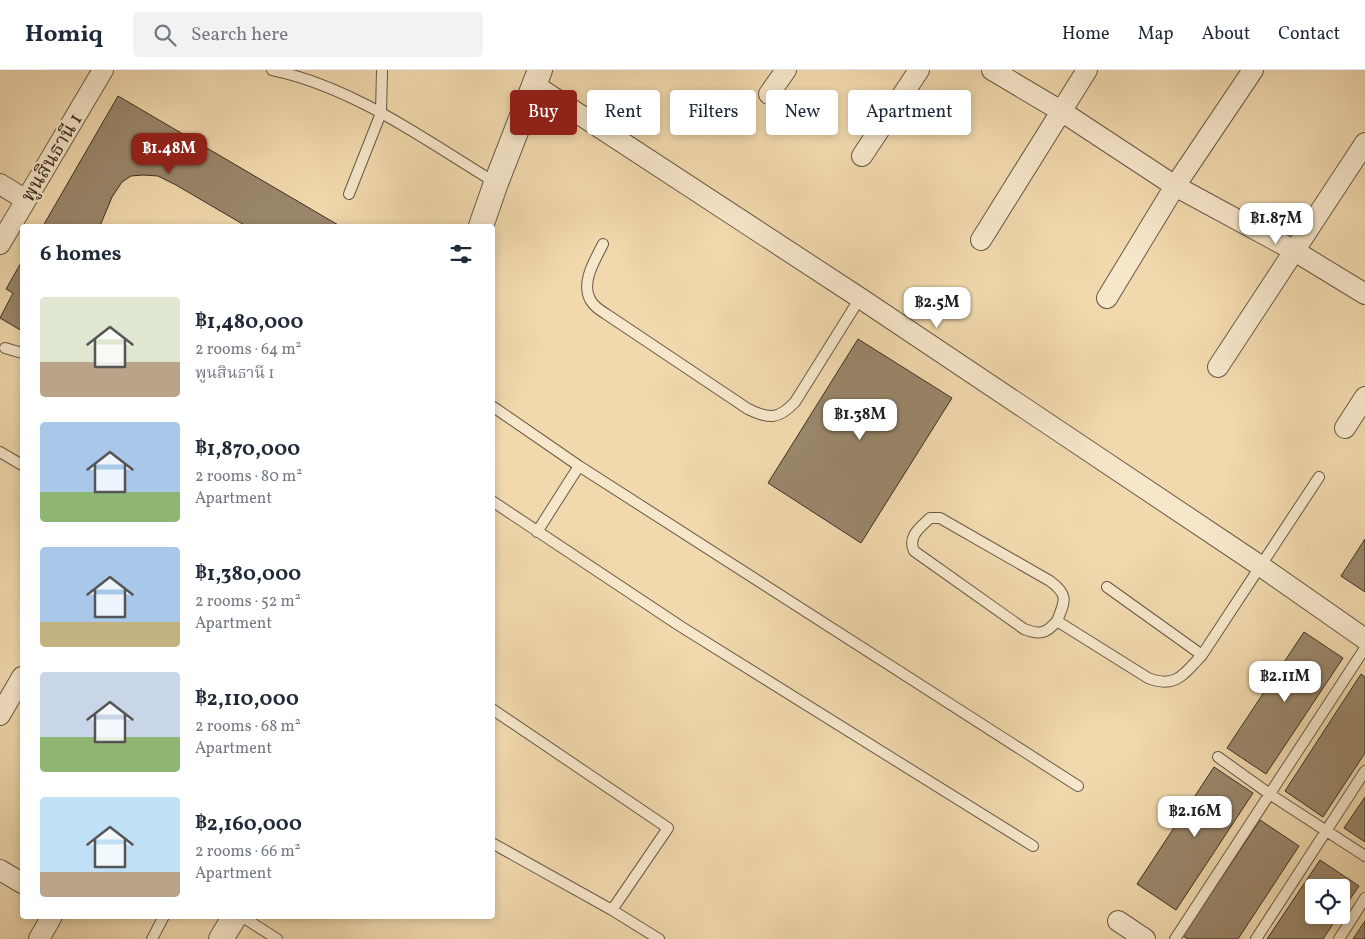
<!DOCTYPE html>
<meta charset="utf-8">
<style>
:root{--surface:#fff;--page:#f2f2f3;--text:#1f2937;--muted:#747a83;--line:#e0e1e3;--accent:#8f2418}
body{margin:0;font-family:Vollkorn,"Noto Serif Thai",serif;background:var(--page);color:var(--text);height:100vh;display:flex;flex-direction:column;font-size:19px;white-space:nowrap}
*{box-sizing:border-box;margin:0}
p{font-size:16px;color:var(--muted)}
.icon{flex:none;width:28px;height:28px;fill:none;stroke:currentColor;stroke-width:2;stroke-linecap:round;stroke-linejoin:round}
.map{position:relative;flex:1;overflow:hidden}
.details{position:absolute;left:20px;top:154px;width:475px;height:695px;display:flex;flex-direction:column;background:var(--surface);border-radius:5px;box-shadow:0 2px 8px #0003}
.details>*{flex:none}
.banner{position:absolute;left:510px;top:20px;width:475px;height:45px;display:flex;gap:10px}
.buttons{position:absolute;left:1305px;top:809px;display:grid;gap:10px}
.buttons a{display:grid;place-items:center;width:45px;height:45px;border-radius:5px;background:var(--surface);box-shadow:0 2px 8px #0003;font-size:25px}
.price{position:absolute;translate:-50% -42px;padding:0 11px;border-radius:10px;background:#fff;color:#222;font-size:16px;line-height:32px;filter:drop-shadow(0 1px 2px #0008)}
.price::after{content:'';position:absolute;left:50%;top:30px;width:15px;height:11px;margin-left:-8px;background:inherit;clip-path:polygon(0 0,100% 0,50% 100%)}
.price.on{background:var(--accent);color:#fff}
ul{padding:0;list-style:none}
li{display:flex;align-items:center;gap:15px;height:125px;padding:0 20px}
li span{display:grid;place-items:center;flex:none;width:140px;height:100px;border-radius:5px;color:#555}
li>.icon{margin-inline-start:auto}
span .icon{width:60px;height:60px;fill:#fffc;stroke-width:1}
li b{font-size:21px}
h2{display:flex;justify-content:space-between;align-items:center;height:60px;padding:0 20px;font-size:21px}
.tag{padding:0 18px;border-radius:5px;background:var(--surface);box-shadow:0 2px 8px #0003;font-size:18px;line-height:45px}
.tag.on{background:var(--accent);color:#fff}
header{display:flex;align-items:center;gap:30px;box-sizing:border-box;height:70px;padding:0 25px;background:var(--surface);border-bottom:1px solid var(--line)}
header strong{font-size:24px}
nav{display:flex;gap:28px;margin-inline-start:auto;font-size:18px}
.search{width:350px;height:45px;background:var(--page);display:flex;align-items:center;gap:12px;box-sizing:border-box;padding:0 18px;border-radius:5px;color:var(--muted);font-size:19px}
.map>svg:first-child{display:block}
</style>
<header>
<strong>Homiq</strong>
<div class="search"><svg class="icon" aria-label="search" viewBox="0 0 24 24"><circle cx="10" cy="10" r="6"/><path d="M15 15l6 6"/></svg>Search here</div>
<nav><a>Home</a><a>Map</a><a>About</a><a>Contact</a></nav>
</header>
<div class="map">
<svg width="1365" height="869" viewBox="0 0 1365 869">
<rect width="100%" height="100%" fill="#f1d9ad"/>
<filter id="stains"><feTurbulence type="fractalNoise" baseFrequency=".004" numOctaves="4"/><feColorMatrix values="0 0 0 0 .2 0 0 0 0 .09 0 0 0 0 .02 0 0 0 .5 -.17"/></filter>
<radialGradient id="worn" r=".72"><stop offset=".6" stop-color="#630" stop-opacity="0"/><stop offset="1" stop-color="#630" stop-opacity=".3"/></radialGradient>
<!-- building -->
<path fill="#9a876b" stroke="#3c2e24" d="M118,26L340,156H246L176,115L158,106L143,105L131,106L122,112L112,127L100,156H43Z
M22,191V261L0,248L13,223L6,219Z
M858,269L952,328L861,473L768,413Z
M1365,469V522L1341,506Z
M1304,562L1343,588L1266,704L1227,678Z
M1361,604L1365,607V683L1323,747L1285,721Z
M1214,697L1253,723L1176,840L1137,814Z
M1365,727V772L1344,758Z
M1260,750L1299,776L1238,869H1188L1183,866Z
M1320,790L1359,816L1341,842V818H1314V845H1339L1323,869H1267Z
M1365,851V869H1353Z"/>
<g fill="none" stroke-linecap="round" stroke-linejoin="round">
<!-- service casing -->
<g stroke="#695946" stroke-width="12">
<path id="service" d="M272,0C354,17 425,70 496,113
M349,124L381,43L382,0
M603,174C595,190 580,213 591,231C594,236 601,241 606,244L748,339C769,349 778,350 795,332L860,228
M5,278L22,283
M492,336L579,396L1078,716
M0,382L22,395
M492,431L680,556L1033,776
M537,462L579,396
M1107,517L1202,585
M1057,551C1065,531 1069,525 1050,511L940,448H930C921,457 907,466 914,481L1024,559C1039,565 1046,564 1057,551L1148,608C1176,619 1184,604 1202,585L1319,407
M492,639L668,758L612,840L492,773
M1218,687L1271,725L1365,786
M612,840L659,869
M241,846L277,869
M152,869L164,846
M1175,869L1365,578
M1256,869L1365,701
M1339,869L1365,828"/>
</g>
<!-- minor casing -->
<g stroke="#695946" stroke-width="22">
<path id="minor" d="M992,0L1061,41L1175,116L1293,180L1365,224
M533,14L860,228L1262,497L1365,569
M769,24L786,0
M862,86L919,0
M0,114L26,130
M981,170L1087,0
M0,174L103,0
M1107,228L1175,116L1253,0
M1218,297L1365,73
M1345,358L1365,327
M0,645L22,607
M0,800L22,813
M1118,851L1145,869
M39,869L52,846"/>
</g>
<!-- tertiary casing -->
<g stroke="#695946" stroke-width="26">
<path id="tertiary" d="M481,156L496,113L540,0
M221,869L235,846"/>
</g>
<!-- service -->
<use href="#service" stroke="#f6e6ca" stroke-width="10"/>
<!-- minor -->
<use href="#minor" stroke="#f6e6ca" stroke-width="20"/>
<!-- tertiary -->
<use href="#tertiary" stroke="#f6e6ca" stroke-width="24"/>
</g>
<g text-anchor="middle" stroke-width="4.5" stroke-linejoin="round" paint-order="stroke">
<!-- street labels -->
<g font-size="20" fill="#3c2e24" stroke="#f6e6ca">
<text transform="translate(51 87) rotate(-59)" y="7">พูนสินธานี 1</text>
</g>
</g>
<rect width="100%" height="100%" filter="url(#stains)"/>
<rect width="100%" height="100%" fill="url(#worn)"/>
</svg>
<div class="buttons">
<a><svg class="icon" aria-label="locate" viewBox="0 0 24 24"><circle cx="12" cy="12" r="6"/><path d="M12 2v4M12 18v4M2 12h4M18 12h4"/></svg></a>
</div>
<b class="price on" style="left:169px;top:105px">฿1.48M</b>
<b class="price" style="left:1276px;top:175px">฿1.87M</b>
<b class="price" style="left:937px;top:259px">฿2.5M</b>
<b class="price" style="left:860px;top:371px">฿1.38M</b>
<b class="price" style="left:1285px;top:633px">฿2.11M</b>
<b class="price" style="left:1195px;top:768px">฿2.16M</b>
<div class="banner">
<a class="tag on">Buy</a>
<a class="tag">Rent</a>
<a class="tag">Filters</a>
<a class="tag">New</a>
<a class="tag">Apartment</a>
</div>
<section class="details">
<h2>6 homes<svg class="icon" aria-label="filters" viewBox="0 0 24 24"><path d="M4 7h16M4 17h16"/><circle cx="9" cy="7" r="2"/><circle cx="15" cy="17" r="2"/></svg></h2>
<ul>
<li><span style="background:linear-gradient(#dfe7d0 65%,#b9a48a 0)"><svg class="icon" aria-label="home" viewBox="0 0 24 24"><path d="M3 11l9-7 9 7M6 9v11h12V9"/></svg></span><div><b>฿1,480,000</b><p>2 rooms · 64 m²</p><p>พูนสินธานี 1</p></div></li>
<li><span style="background:linear-gradient(#a9c7e8 70%,#8fb573 0)"><svg class="icon" aria-label="home" viewBox="0 0 24 24"><path d="M3 11l9-7 9 7M6 9v11h12V9"/></svg></span><div><b>฿1,870,000</b><p>2 rooms · 80 m²</p><p>Apartment</p></div></li>
<li><span style="background:linear-gradient(#a9c7e8 75%,#c2b280 0)"><svg class="icon" aria-label="home" viewBox="0 0 24 24"><path d="M3 11l9-7 9 7M6 9v11h12V9"/></svg></span><div><b>฿1,380,000</b><p>2 rooms · 52 m²</p><p>Apartment</p></div></li>
<li><span style="background:linear-gradient(#c9d6e8 65%,#8fb573 0)"><svg class="icon" aria-label="home" viewBox="0 0 24 24"><path d="M3 11l9-7 9 7M6 9v11h12V9"/></svg></span><div><b>฿2,110,000</b><p>2 rooms · 68 m²</p><p>Apartment</p></div></li>
<li><span style="background:linear-gradient(#bfe0f5 75%,#b9a48a 0)"><svg class="icon" aria-label="home" viewBox="0 0 24 24"><path d="M3 11l9-7 9 7M6 9v11h12V9"/></svg></span><div><b>฿2,160,000</b><p>2 rooms · 66 m²</p><p>Apartment</p></div></li>
</ul>
</section>
</div>
